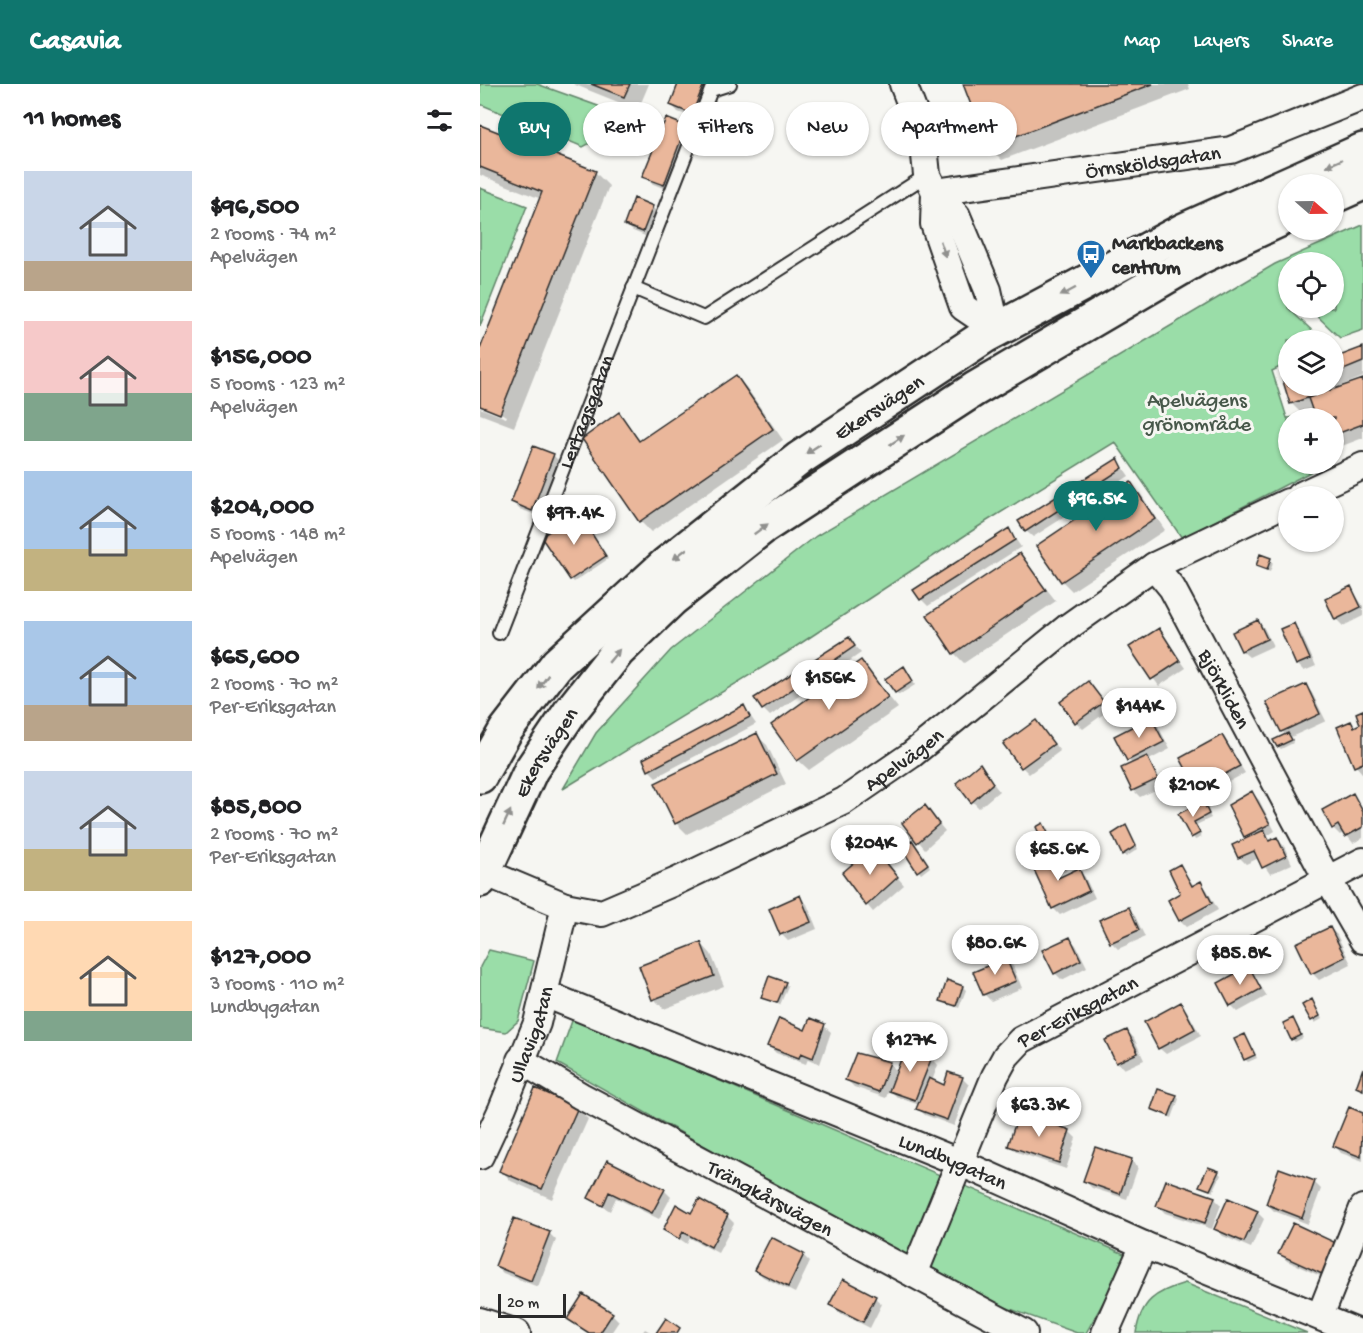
<!DOCTYPE html>
<meta charset="utf-8">
<style>
:root{--surface:#fff;--page:#f2f2f2;--text:#202124;--muted:#757577;--accent:#0f766e}
body{margin:0;font-family:"Gochi Hand",sans-serif;background:var(--page);color:var(--text);height:100vh;display:flex;flex-direction:column;font-size:22px;white-space:nowrap}
*{box-sizing:border-box;margin:0}
p{font-size:20px;color:var(--muted)}
.icon{flex:none;width:33px;height:33px;fill:none;stroke:currentColor;stroke-width:2;stroke-linecap:round;stroke-linejoin:round}
.map{position:relative;flex:1;overflow:hidden}
.details{display:flex;flex-direction:column;background:var(--surface);width:480px}
.details>*{flex:none}
.top-card{position:absolute;left:18px;top:18px;width:570px;height:54px;display:flex;gap:12px}
.needle{width:39px;rotate:110deg}
.fabs{position:absolute;left:798px;top:90px;display:grid;gap:12px}
.fabs a{display:grid;place-items:center;width:66px;height:66px;border-radius:50%;background:var(--surface);box-shadow:0 2px 4px #0004;font-size:30px}
.scale{position:absolute;left:18px;bottom:15px;width:68px;box-sizing:border-box;padding-left:6px;border:3px solid #2b2b2b;border-top:0;font-size:16px;line-height:21px;white-space:nowrap;color:#2b2b2b;-webkit-text-stroke:4px #f6f6f2;paint-order:stroke}
.price{position:absolute;translate:-50% -51px;padding:0 14px;border-radius:21px;background:#fff;color:#222;font-size:20px;line-height:39px;filter:drop-shadow(0 2px 3px #0008)}
.price::after{content:'';position:absolute;left:50%;top:36px;width:18px;height:14px;margin-left:-9px;background:inherit;clip-path:polygon(0 0,100% 0,50% 100%)}
.price.selected{background:var(--accent);color:#fff}
ul{padding:0;list-style:none}
li{display:flex;align-items:center;gap:18px;height:150px;padding:0 24px}
li span{display:grid;place-items:center;flex:none;width:168px;height:120px;border-radius:0px;color:#555}
li>.icon{margin-inline-start:auto}
span .icon{width:72px;height:72px;fill:#fffc;stroke-width:1}
li b{font-size:26px}
h2{display:flex;justify-content:space-between;align-items:center;height:72px;padding:0 24px;font-size:26px}
.pill{padding:0 21px;border-radius:27px;background:var(--surface);box-shadow:0 2px 4px #0004;font-size:21px;line-height:54px}
.pill.selected{background:var(--accent);color:#fff}
header{display:flex;align-items:center;gap:36px;box-sizing:border-box;height:84px;padding:0 30px;background:var(--accent);color:#fff}
header strong{font-size:28px}
nav{display:flex;gap:33px;margin-inline-start:auto;font-size:21px}
main{display:flex;flex:1;min-height:0}
.map>svg:first-child{display:block}
</style>
<header>
<strong>Casavia</strong>
<nav><a>Map</a><a>Layers</a><a>Share</a></nav>
</header>
<main>
<section class="details">
<h2>11 homes<svg class="icon" aria-label="filters" viewBox="0 0 24 24"><path d="M4 7h16M4 17h16"/><circle cx="9" cy="7" r="2"/><circle cx="15" cy="17" r="2"/></svg></h2>
<ul>
<li><span style="background:linear-gradient(#c9d6e8 75%,#b9a48a 0)"><svg class="icon" aria-label="home" viewBox="0 0 24 24"><path d="M3 11l9-7 9 7M6 9v11h12V9"/></svg></span><div><b>$96,500</b><p>2 rooms · 74 m²</p><p>Apelvägen</p></div></li>
<li><span style="background:linear-gradient(#f6c9c9 60%,#7fa58c 0)"><svg class="icon" aria-label="home" viewBox="0 0 24 24"><path d="M3 11l9-7 9 7M6 9v11h12V9"/></svg></span><div><b>$156,000</b><p>5 rooms · 123 m²</p><p>Apelvägen</p></div></li>
<li><span style="background:linear-gradient(#a9c7e8 65%,#c2b280 0)"><svg class="icon" aria-label="home" viewBox="0 0 24 24"><path d="M3 11l9-7 9 7M6 9v11h12V9"/></svg></span><div><b>$204,000</b><p>5 rooms · 148 m²</p><p>Apelvägen</p></div></li>
<li><span style="background:linear-gradient(#a9c7e8 70%,#b9a48a 0)"><svg class="icon" aria-label="home" viewBox="0 0 24 24"><path d="M3 11l9-7 9 7M6 9v11h12V9"/></svg></span><div><b>$65,600</b><p>2 rooms · 70 m²</p><p>Per-Eriksgatan</p></div></li>
<li><span style="background:linear-gradient(#c9d6e8 65%,#c2b280 0)"><svg class="icon" aria-label="home" viewBox="0 0 24 24"><path d="M3 11l9-7 9 7M6 9v11h12V9"/></svg></span><div><b>$85,800</b><p>2 rooms · 70 m²</p><p>Per-Eriksgatan</p></div></li>
<li><span style="background:linear-gradient(#ffd9b3 75%,#7fa58c 0)"><svg class="icon" aria-label="home" viewBox="0 0 24 24"><path d="M3 11l9-7 9 7M6 9v11h12V9"/></svg></span><div><b>$127,000</b><p>3 rooms · 110 m²</p><p>Lundbygatan</p></div></li>
</ul>
</section>
<div class="map">
<svg width="883" height="1249" viewBox="0 0 883 1249">
<rect width="100%" height="100%" fill="#f6f6f2"/>
<filter id="ink" filterUnits="userSpaceOnUse"><feTurbulence type="fractalNoise" baseFrequency=".0167" numOctaves="2"/><feDisplacementMap in="SourceGraphic" scale="12" xChannelSelector="R" yChannelSelector="G"/><feConvolveMatrix kernelMatrix="1 2 1 2 8 2 1 2 1" color-interpolation-filters="sRGB"/></filter>
<g filter="url(#ink)">
<!-- green -->
<path fill="#9adda8" stroke="#62846a" stroke-width="1.5" d="M0,0H57L118,22L138,44L103,63L0,20Z
M0,104L47,122L0,242Z
M883,141V246L860,254L829,224H854V178H808V224L842,256H808V279L792,287L807,334L835,331L837,334H808V380H846L702,454L635,358L507,437L306,569L83,705L116,649L191,566L336,452L795,180Z
M9,866L54,877L38,937L26,948L0,944V883Z
M93,934L649,1172L606,1249H597L489,1210L77,979Z
M705,1199L827,1249H656C661,1217 675,1208 705,1199Z"/>
<!-- shadow -->
<path fill="#0003" d="M93,0H169L158,26Z
M200,0H222L230,7L219,36L198,28L192,21Z
M484,0H708L710,5L522,76L508,62Z
M186,36L206,44L213,50L190,107L171,99L164,92Z
M0,42L115,88L129,102L34,343L0,330V324L26,334L27,332L0,321V269L61,115L0,91Z
M172,123L179,130L170,154L153,147L146,141Z
M883,265V293L852,305L853,307L883,297V354L854,365V334H837L834,326L822,330L812,320L804,295L808,293V302H854V276Z
M256,293L266,303L303,356L171,448L160,437L139,330L161,358Z
M73,371L80,378L59,432L39,425L33,418Z
M638,376L649,392L553,453L546,447Z
M651,400L661,411L685,446L592,507L582,497Z
M101,433L128,475L94,498L91,495Z
M529,446L541,463L448,522L441,515Z
M540,471L576,517L484,579L474,569Z
M790,476L793,479L790,488L778,482Z
M871,504L883,522V532L863,542L856,535Z
M778,537L784,544L793,562L769,573L762,567L754,548Z
M813,541L820,548L836,582L824,587L817,580Z
M679,546L706,584L679,602L651,564Z
M368,555L381,569L290,632L283,625Z
M381,578L418,624L329,686L318,676Z
M427,587L435,601L419,611L416,608Z
M608,599L629,626L603,645L596,638Z
M826,602L832,609L846,637L811,653L813,659L801,665L798,662L806,651L802,647Z
M264,623L276,640L176,693L169,686Z
M883,627V689H882L876,682L871,639L876,644L882,641Z
M671,635L678,642L690,665L669,676L684,702L660,713L654,707L643,685L653,680L648,676Z
M556,638L580,667L549,690L542,683Z
M276,651L287,661L306,700L207,750L196,739L177,700Z
M742,652L765,689L725,711L702,675Z
M500,682L519,707L499,724L493,718Z
M772,709L779,716L795,747L787,752L792,758L797,755L804,762L812,780L790,790L779,774L766,780L759,773L768,755L750,721Z
M872,711L883,725V754L873,759L864,748L860,751L853,744Z
M725,722L731,734L716,741L722,753L715,756L700,730Z
M445,723L465,747L445,765L424,740Z
M563,741L587,787L581,789L576,784L580,794L598,786L605,793L615,814L580,831L573,824L566,771L575,780Z
M646,743L658,765L646,773L643,770Z
M435,760L450,783L441,790L424,765Z
M393,764L424,801L393,828L387,821Z
M700,782L714,802L720,799L727,806L738,826L707,843L700,836L702,809Z
M320,813L327,820L337,845L308,857L301,850Z
M648,825L655,832L665,853L638,865L631,858Z
M850,844L857,851L871,880L839,896L832,889Z
M590,855L596,861L607,883L582,896L575,889Z
M221,859L231,870L244,902L184,925L174,915Z
M526,875L533,882L542,904L511,917L504,910Z
M769,884L787,912L758,928L751,921Z
M305,899L308,902L300,921L283,914Z
M483,903L486,906L479,924L462,916Z
M700,920L707,927L721,952L686,970L679,964Z
M834,920L842,935L835,939L832,936Z
M813,935L823,954L815,958L812,955Z
M331,936L344,942L351,948L340,980L328,975L326,980L296,969L289,962L326,948Z
M647,947L654,954L664,976L644,985L638,979L627,957Z
M765,951L777,974L768,978L765,975Z
M452,974L458,981L452,997L465,1003L482,994L489,1001L474,1042L445,1031L438,1025L439,1021L417,1013L409,1005L406,1014L374,1003L367,996L409,979L418,988Z
M696,1012L699,1015L692,1034L672,1025Z
M97,1025L108,1035L72,1115L31,1097L21,1086Z
M869,1025L883,1031V1077L861,1069L855,1062Z
M589,1047L596,1054L586,1085L537,1068L530,1061Z
M651,1076L658,1083L647,1115L612,1104L605,1097Z
M128,1078L184,1106L191,1113L179,1135L136,1114L130,1127L110,1114Z
M738,1088L741,1091L733,1108L721,1101Z
M834,1098L841,1105L828,1140L794,1127L787,1120Z
M734,1114L741,1121L732,1145L685,1129L678,1122Z
M777,1128L784,1135L771,1164L743,1152L736,1145Z
M212,1131L247,1132L254,1139L238,1169L210,1154L207,1160L185,1145Z
M35,1136L70,1150L76,1156L58,1203L23,1189L16,1182Z
M292,1155L323,1171L330,1178L315,1209L283,1193L276,1186Z
M855,1160L849,1196L807,1177L800,1170Z
M363,1197L395,1214L402,1220L390,1244L358,1228L351,1221Z
M132,1230L139,1237L131,1249H107L89,1235Z
M165,1245L172,1249H162Z"/>
<!-- building -->
<path fill="#eab79b" stroke="#2b2b2b" stroke-width="1.5" d="M111,0H150L144,13Z
M198,0H224L212,30L190,21Z
M483,0H673L507,63Z
M186,34L206,42L184,101L162,93Z
M0,41L116,87L20,330L0,322V265L62,108L0,83Z
M154,114L173,122L163,148L144,141Z
M883,263V278L854,290V274Z
M256,291L293,345L159,438L102,355L139,328L159,357Z
M808,292V302H831L833,312L810,320L802,294Z
M883,295V340L854,351V334H835L828,314Z
M53,362L74,370L52,427L31,418Z
M638,374L643,384L545,448L538,437Z
M651,398L675,435L581,498L556,462Z
M98,428L126,472L90,496L61,453Z
M529,444L535,456L440,516L433,506Z
M540,469L566,506L473,570L447,531Z
M780,470L791,474L787,486L776,482Z
M871,502L881,523L855,536L845,515Z
M778,536L787,555L761,567L752,548Z
M814,539L830,575L816,581L800,545Z
M679,544L700,577L671,596L649,563Z
M369,553L375,562L282,626L274,614Z
M381,576L408,613L317,677L291,641Z
M424,582L433,597L415,609L405,595Z
M608,597L624,618L595,639L580,618Z
M826,600L840,630L801,648L786,618Z
M264,621L270,633L168,687L163,675Z
M883,626V679L874,683L857,643L871,637L874,643L880,640L876,629Z
M671,633L684,658L647,677L634,652Z
M556,636L574,660L541,684L523,660Z
M277,649L297,690L195,740L175,699Z
M808,649L812,656L797,663L793,656Z
M742,651L760,682L717,705L700,674Z
M667,672L678,695L652,707L641,684Z
M500,679L513,699L491,719L476,699Z
M772,707L790,740L764,753L748,721Z
M873,709L883,728V743L865,753L858,741L852,745L842,726Z
M723,717L729,730L714,738L720,749L711,754L698,730Z
M445,721L459,740L437,759L422,739Z
M563,739L585,783L577,787L556,743Z
M646,741L656,762L642,771L632,750Z
M784,746L789,757L797,753L806,772L782,784L774,767L758,774L752,761Z
M432,756L448,780L437,788L422,765Z
M393,762L418,793L386,822L362,789Z
M566,769L578,794L599,784L609,807L572,825L550,777Z
M700,780L712,802L721,797L732,819L699,837L688,816L700,809L689,786Z
M320,811L331,838L300,851L289,825Z
M649,823L659,846L630,859L619,836Z
M850,843L865,873L831,890L816,859Z
M590,853L601,876L574,890L562,866Z
M221,858L234,892L172,916L159,882Z
M526,874L536,897L503,911L493,888Z
M769,882L781,905L750,922L738,899Z
M289,892L306,898L297,919L281,914Z
M467,896L483,902L476,922L460,917Z
M832,915L840,932L831,937L822,921Z
M701,918L715,945L678,965L664,938Z
M299,934L325,946L330,934L345,940L333,974L321,969L319,974L287,962Z
M813,934L821,951L811,956L803,939Z
M647,946L658,969L636,979L625,956Z
M765,950L775,971L764,976L754,955Z
M426,962L452,973L435,1016L409,1007Z
M376,969L410,978L399,1008L365,996Z
M883,984V1006L876,1003Z
M468,988L483,993L467,1036L436,1025L449,994L464,1001Z
M55,1004L98,1023L62,1105L19,1087Z
M678,1005L697,1011L689,1032L671,1025Z
M869,1023L883,1029L881,1073L853,1062Z
M539,1028L590,1046L579,1079L528,1062Z
M615,1063L652,1075L640,1110L603,1097Z
M127,1076L185,1105L172,1129L129,1108L123,1122L108,1114Z
M728,1083L739,1087L730,1106L719,1102Z
M799,1084L835,1097L822,1134L786,1120Z
M686,1096L735,1113L725,1139L676,1122Z
M748,1114L778,1127L764,1158L734,1145Z
M219,1115L248,1131L231,1163L203,1148L199,1155L183,1146L196,1120L211,1129Z
M34,1134L70,1148L51,1197L15,1182Z
M813,1139L856,1159L842,1190L798,1170Z
M291,1153L324,1170L308,1203L274,1186Z
M363,1195L396,1212L383,1238L349,1221Z
M103,1210L133,1229L120,1249H109L87,1235Z
M186,1234L200,1244L197,1249H176Z"/>
<g fill="none" stroke-linecap="round" stroke-linejoin="round">
<!-- service casing -->
<g stroke="#2b2b2b" stroke-width="16">
<g id="service">
<path d="M153,204L224,234L447,91"/>
<path id="s1" d="M19,549L231,6L250,0"/>
</g>
</g>
<!-- minor casing -->
<g stroke="#2b2b2b" stroke-width="30">
<g id="minor">
<path d="M423,0L443,52L447,91L455,108L477,132L508,206L517,246"/>
<path id="s2" d="M455,108L751,66L883,13"/>
<path d="M455,108L454,140L483,223L517,246"/>
<path d="M819,412L883,382"/>
<path id="s3" d="M674,482L692,504L839,780L883,856"/>
<path id="s4" d="M4,788L85,822L122,829L199,796L364,717L431,671L588,543L674,482L808,418"/>
<path id="s5" d="M65,910L481,1079L664,1161L879,1249"/>
<path id="s6" d="M40,976L101,1012L544,1249"/>
<path id="s7" d="M0,1072L22,1025L57,939L85,822"/>
<path id="s8" d="M434,1190L515,992L526,972L541,956L883,777"/>
<path d="M840,1232L883,1124"/>
<path d="M0,1237L37,1249"/>
<path d="M625,1249L664,1161"/>
</g>
</g>
<!-- secondary casing -->
<g stroke="#2b2b2b" stroke-width="38">
<g id="secondary">
<path d="M854,112L883,99"/>
<path id="s9" d="M0,692L26,646L77,580L185,481L320,374L505,252L704,146L883,66"/>
<path id="s10" d="M0,796L51,686L90,628L138,567L192,515L283,443L495,305L720,173L808,132"/>
</g>
</g>
<!-- service -->
<use href="#service" stroke="#f6f6f2" stroke-width="12"/>
<!-- minor -->
<use href="#minor" stroke="#f6f6f2" stroke-width="26"/>
<!-- secondary -->
<use href="#secondary" stroke="#f6f6f2" stroke-width="33"/>
</g>
<!-- one-way arrows -->
<defs><path id="oneway-solid" d="M-6-.8H1V-3.2L6.5 0L1 3.2V.8H-6Z" transform="scale(1.5)"/></defs>
<g fill="#90908e">
<use href="#oneway-solid" transform="translate(854 79) rotate(156)"/>
<use href="#oneway-solid" transform="translate(463 165) rotate(71)"/>
<use href="#oneway-solid" transform="translate(588 208) rotate(152)"/>
<use href="#oneway-solid" transform="translate(417 356) rotate(-33)"/>
<use href="#oneway-solid" transform="translate(333 365) rotate(147)"/>
<use href="#oneway-solid" transform="translate(281 445) rotate(-36)"/>
<use href="#oneway-solid" transform="translate(200 470) rotate(142)"/>
<use href="#oneway-solid" transform="translate(134 572) rotate(-50)"/>
<use href="#oneway-solid" transform="translate(63 598) rotate(127)"/>
<use href="#oneway-solid" transform="translate(27 734) rotate(-65)"/>
</g>
</g>
<!-- icons -->
<defs>
<g id="bus-pin" transform="scale(1.5)"><path d="M0 17L-7.5 6A9.5 9.5 0 1 1 7.5 6Z" fill="#1f6fb2" stroke="#f6f6f2"/><path d="M-5-6H5V4H4V6H2V4H-2V6H-4V4H-5ZM-3.5-4V0h7V-4ZM-3.5 1.2v1.5H-2V1.2ZM2 1.2v1.5H3.5V1.2Z" fill="#fff"/></g>
</defs>
<g fill-rule="evenodd">
<use href="#bus-pin" x="611" y="170"/>
</g>
<g text-anchor="middle" stroke-width="6" stroke-linejoin="round" paint-order="stroke">
<!-- street labels -->
<g font-size="21" fill="#2b2b2b" stroke="#f6f6f2">
<text dy="7" stroke="none"><textPath href="#s2" startOffset="220">Örnsköldsgatan</textPath></text>
<text dy="7" stroke="none"><textPath href="#s9" startOffset="549">Ekersvägen</textPath></text>
<text dy="7" stroke="none"><textPath href="#s1" startOffset="238">Lertagsgatan</textPath></text>
<text dy="7" stroke="none"><textPath href="#s3" startOffset="142">Björkliden</textPath></text>
<text dy="7" stroke="none"><textPath href="#s10" startOffset="144">Ekersvägen</textPath></text>
<text dy="7" stroke="none"><textPath href="#s4" startOffset="465">Apelvägen</textPath></text>
<text dy="7" stroke="none"><textPath href="#s8" startOffset="322">Per-Eriksgatan</textPath></text>
<text dy="7" stroke="none"><textPath href="#s7" startOffset="132">Ullavigatan</textPath></text>
<text dy="7" stroke="none"><textPath href="#s5" startOffset="441">Lundbygatan</textPath></text>
<text dy="7" stroke="none"><textPath href="#s6" startOffset="286">Trängkårsvägen</textPath></text>
</g>
<!-- poi labels -->
<g font-size="21" font-weight="bold" fill="#2b2b2b" stroke="#f6f6f2" text-anchor="start">
<text x="632" y="165">Markbackens<tspan x="632" dy="24">centrum</tspan></text>
</g>
<!-- park labels -->
<g font-size="21" fill="#47584a" stroke="#f6f6f2">
<text x="717" y="322">Apelvägens<tspan x="717" dy="24">grönområde</tspan></text>
</g>
</g>
</svg>
<div class="fabs">
<a><svg class="needle" viewBox="-14 -14 28 28"><path d="M0-13l5 13h-10z" fill="#e53935"/><path d="M0 13l5-13h-10z" fill="#757577"/></svg></a>
<a><svg class="icon" aria-label="locate" viewBox="0 0 24 24"><circle cx="12" cy="12" r="6"/><path d="M12 2v4M12 18v4M2 12h4M18 12h4"/></svg></a>
<a><svg class="icon" aria-label="layers" viewBox="0 0 24 24"><path d="M12 4l9 5-9 5-9-5zM3 14l9 5 9-5"/></svg></a>
<a>+</a>
<a>−</a>
</div>
<div class="scale">20 m</div>
<b class="price selected" style="left:616px;top:448px">$96.5K</b>
<b class="price" style="left:94px;top:462px">$97.4K</b>
<b class="price" style="left:349px;top:627px">$156K</b>
<b class="price" style="left:659px;top:655px">$144K</b>
<b class="price" style="left:713px;top:734px">$210K</b>
<b class="price" style="left:390px;top:792px">$204K</b>
<b class="price" style="left:578px;top:798px">$65.6K</b>
<b class="price" style="left:515px;top:892px">$80.6K</b>
<b class="price" style="left:760px;top:902px">$85.8K</b>
<b class="price" style="left:430px;top:989px">$127K</b>
<b class="price" style="left:559px;top:1054px">$63.3K</b>
<div class="top-card">
<a class="pill selected">Buy</a>
<a class="pill">Rent</a>
<a class="pill">Filters</a>
<a class="pill">New</a>
<a class="pill">Apartment</a>
</div>
</div>
</main>
